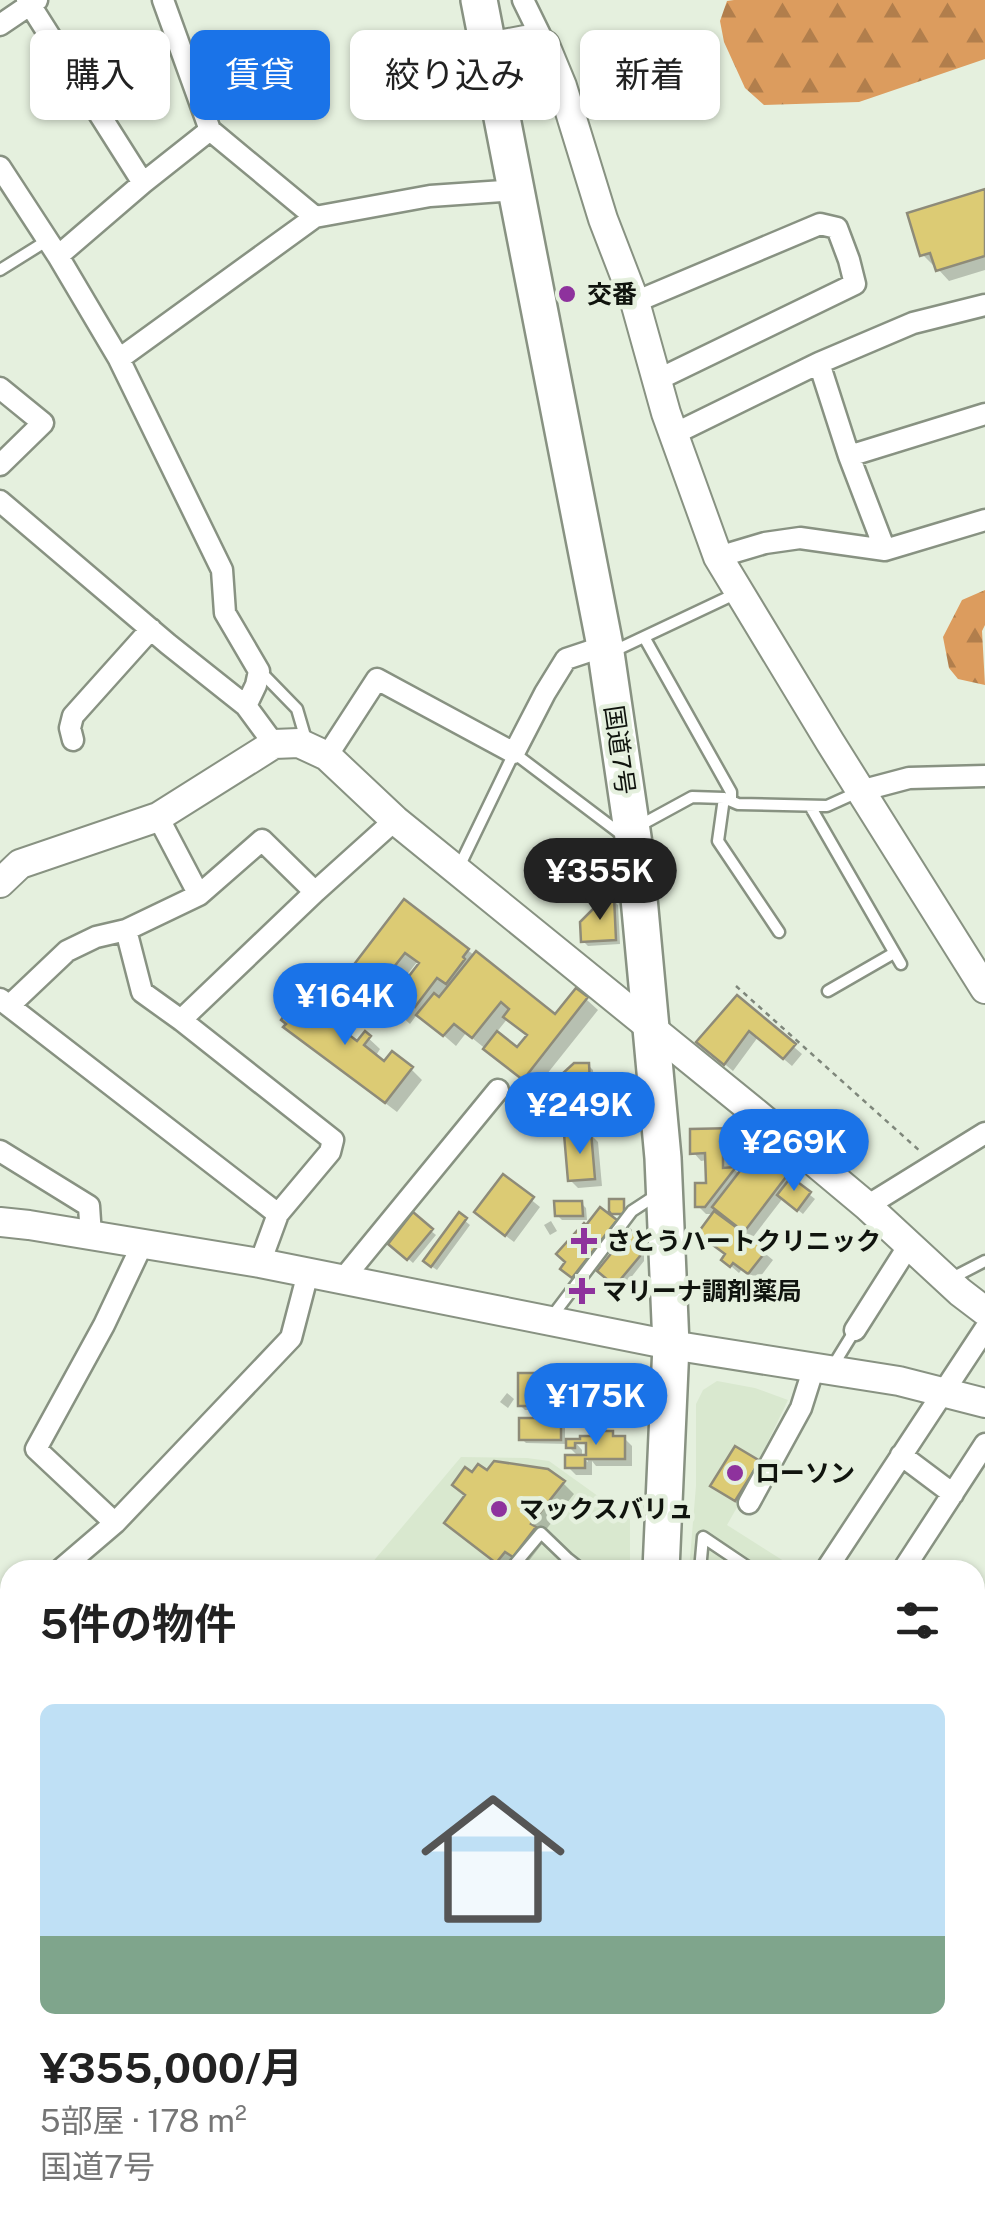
<!DOCTYPE html>
<html lang="ja">
<meta charset="utf-8">
<style>
:root{--surface:#fff;--page:#f2f2f2;--text:#222;--muted:#767676;--accent:#1a73e8}
body{margin:0;font-family:"Public Sans","Noto Sans JP",sans-serif;background:var(--page);color:var(--text);height:100vh;display:flex;flex-direction:column;font-size:38px;white-space:nowrap}
*{box-sizing:border-box;margin:0}
p{font-size:32px;color:var(--muted)}
.icon{flex:none;width:55px;height:55px;fill:none;stroke:currentColor;stroke-width:2;stroke-linecap:round;stroke-linejoin:round}
.map{position:relative;flex:1;overflow:hidden}
.drawer{position:absolute;left:0px;top:1560px;width:985px;height:670px;display:flex;flex-direction:column;background:var(--surface);border-radius:30px 30px 0 0;box-shadow:0 2px 8px #0004}
.drawer>*{flex:none}
.top-card{position:absolute;left:30px;top:30px;width:925px;height:90px;display:flex;gap:20px}
.price{position:absolute;translate:-50% -85px;padding:0 22px;border-radius:35px;background:var(--accent);color:#fff;font-size:32px;line-height:65px;filter:drop-shadow(0 2px 5px #0008)}
.price::after{content:'';position:absolute;left:50%;top:60px;width:30px;height:22px;margin-left:-15px;background:inherit;clip-path:polygon(0 0,100% 0,50% 100%)}
.price.selected{background:#222;color:#fff}
ul{padding:0;list-style:none}
li{display:grid;align-content:center;gap:20px;height:530px;padding:0 40px}
li span{display:grid;place-items:center;height:310px;border-radius:15px;color:#555}
li>.icon{margin-inline-start:auto}
span .icon{width:180px;height:180px;fill:#fffc;stroke-width:1}
li b{font-size:42px}
h2{display:flex;justify-content:space-between;align-items:center;height:120px;padding:0 40px;font-size:42px}
.tag{padding:0 35px;border-radius:15px;background:var(--surface);box-shadow:0 2px 8px #0004;font-size:35px;line-height:90px}
.tag.selected{background:var(--accent);color:#fff}
.map>svg:first-child{display:block}
</style>
<div class="map">
<svg width="985" height="2230" viewBox="0 0 985 2230">
<defs>
<pattern id="forest-firs" width="22" height="20" patternUnits="userSpaceOnUse" patternTransform="scale(2.5)"><rect width="22" height="20" fill="#dc9c5e"/><path d="M5 1l3.5 6h-7zM16 11l3.5 6h-7z" fill="#b17e4c"/></pattern>
<pattern id="park-dots" width="8" height="8" patternUnits="userSpaceOnUse" patternTransform="scale(2.5)"><rect width="8" height="8" fill="#f6c393"/><path d="M2 2h.1M6 6h.1" fill="none" stroke="#d2a77e" stroke-width="1.8" stroke-linecap="round"/></pattern>
</defs>
<rect width="100%" height="100%" fill="#e5f0de"/>
<!-- built -->
<path fill="#d9e8cf" d="M717,1381L755,1388L788,1400L761,1456V1465L727,1525L798,1570H689L696,1486V1404L703,1390Z
M461,1457L527,1458L549,1461L630,1519V1570H366Z
M409,2220H549L548,2230H465Z
M598,2220H762L759,2230H596Z"/>
<!-- forest -->
<path fill="url(#forest-firs)" d="M734,0H985V59L859,102L764,105L745,88L724,42L720,21L727,1Z
M985,590V625L982,631L985,685L958,679L949,668L943,637L962,600Z"/>
<!-- park -->
<path fill="url(#park-dots)" d="M975,2219L985,2221V2230H759L762,2220Z"/>
<!-- shadow -->
<path fill="#0003" fill-rule="evenodd" d="M985,192V270L949,281L938,269L936,264L933,265L922,254Z
M613,900L618,905L620,944L588,946L583,941Z
M405,902L556,1018L577,991L598,1010L535,1089L466,1033L456,1046L418,1013L410,1024L390,1006L421,965L417,962L387,1000L363,982ZM508,1018L529,1037L518,1051L496,1033Z
M737,998L802,1054L792,1066L758,1037L733,1071L708,1050Z
M329,1004L340,1015L332,1025L358,1044L365,1035L380,1049L375,1057L385,1064L411,1069L422,1080L397,1112L298,1037L297,1013Z
M588,1065L593,1070L595,1112L571,1113L566,1108Z
M753,1128L762,1135L753,1147L744,1139V1161H730V1170H735L740,1175L790,1171L798,1179L795,1183L815,1199L803,1214L783,1198L750,1241L773,1260L757,1281L742,1269L739,1273L724,1260L728,1255L721,1220L724,1216L717,1209L714,1214H706L698,1206L708,1185V1160L701,1161L693,1152L736,1131L746,1141Z
M590,1134L598,1142L602,1186L578,1188L570,1180Z
M503,1177L540,1207L514,1242L485,1220Z
M581,1203L586,1208L587,1220H562L557,1215Z
M459,1216L470,1225L437,1270L431,1266Z
M551,1221L557,1231L550,1235L544,1225Z
M615,1222L623,1230L581,1284L571,1276Z
M431,1231L436,1235L413,1263L396,1248Z
M631,1234L644,1246V1261L622,1289L605,1276Z
M538,1375L543,1380V1410H525L520,1405Z
M507,1393L514,1399L508,1408L500,1402Z
M560,1421L565,1426V1441H574L582,1450V1458L588,1462V1448L583,1442L612,1434L616,1438H624L632,1446V1466H596L592,1461V1475H576L568,1467L580,1458L569,1447V1444L526,1443L521,1438Z
M758,1463L766,1471L743,1507L721,1493L713,1485Z
M487,1474L563,1483L574,1494L541,1536L545,1540L525,1566L517,1561L506,1570L458,1534L472,1475Z
M251,2220H284L283,2230H249Z
M300,2220H372L371,2230H333L328,2225L319,2224L318,2228H312L307,2222Z
M702,2220H755L752,2230H699Z"/>
<!-- building -->
<path fill="#dccb74" stroke="#8e8b79" stroke-width="2.5" d="M985,189V256L936,271L930,253L920,256L907,213Z
M614,897L616,940L581,942L580,922L604,898Z
M404,899L469,949L463,957L465,959L446,984L437,978L415,1007L408,1001L398,1015L386,1006L419,963L405,953L375,991L349,971Z
M476,951L555,1014L576,988L588,997L523,1080L483,1049L497,1031L517,1047L527,1035L503,1017L509,1009L501,1002L472,1038L454,1024L443,1036L416,1015L434,993L439,997Z
M313,988L331,1002L322,1014L357,1041L365,1031L371,1036L364,1045L384,1061L392,1051L413,1067L385,1103L283,1027L286,1024L281,1020L291,1006L297,1010Z
M737,995L796,1044L783,1059L749,1031L724,1065L696,1042Z
M574,1063H589L591,1108L563,1109L562,1074Z
M752,1124L762,1132L750,1148L743,1143L744,1135Z
M737,1128V1154H723V1168L736,1167L705,1207H695V1183H706L705,1153L690,1154V1129Z
M591,1132L595,1179L568,1181L564,1134Z
M760,1145L792,1169L744,1232L712,1207Z
M503,1174L534,1197L505,1236L474,1212Z
M791,1177L811,1192L797,1211L777,1195Z
M609,1199H624V1214H611L609,1211Z
M554,1201H582L583,1216H555Z
M600,1207L617,1220L572,1278L560,1269L565,1262L556,1254L584,1223L586,1225Z
M714,1211L767,1250L748,1274L733,1263L730,1267L721,1260L725,1254L702,1237L700,1230Z
M413,1212L433,1229L407,1260L388,1244Z
M459,1212L467,1218L431,1267L423,1261Z
M630,1230L641,1239L640,1256L615,1286L597,1271Z
M518,1373H539V1406H518Z
M519,1418H561V1440H519Z
M591,1431H613V1436H625V1459H585V1468H565V1455H586V1443H575V1448H566V1439H580V1436H591Z
M735,1446L760,1461L735,1501L710,1486Z
M494,1461L548,1469L565,1481L531,1524L536,1527L513,1557L505,1552L496,1563L444,1523L465,1495L452,1485L465,1467L472,1472L478,1464L487,1470Z
M248,2220H276L275,2230H247Z
M325,2220H364L363,2230L350,2228V2230H341V2227L325,2225Z
M381,2220L421,2225L420,2230H380Z
M610,2220H653L660,2230H618Z
M699,2220H745L742,2230H696Z"/>
<g fill="none" stroke-linecap="round" stroke-linejoin="round">
<!-- lane casing -->
<g stroke="#889282" stroke-width="15">
<path id="lane" d="M0,270L48,240
M644,637L731,792V801
M612,652L737,593
M260,671L297,709L307,743
M724,798L718,841L779,932
M810,806L901,964
M637,827L692,797L724,798L738,804L827,806L858,792
M458,869L514,753L625,837
M828,991L894,953
M952,1278L985,1261
M550,1319L632,1211L655,1196
M831,1369L855,1330
M510,1570L541,1533L568,1559
M560,1570L568,1559L582,1570
M700,1570L703,1537L752,1570
M975,1711L985,1689
M975,1716L985,1722
M794,2230L797,2220"/>
</g>
<!-- street casing -->
<g stroke="#889282" stroke-width="25">
<path id="street" d="M27,0L143,183
M163,0L210,130L315,217
M523,0L545,45
M0,25L37,0
M0,167L58,256L119,359L222,570L225,613L259,671L256,685L246,706
M58,256L143,183L210,130
M635,302L820,224L837,228L849,260L855,284L657,380
M119,359L315,217L430,196L518,190
M819,363L913,323L985,305
M0,388L43,423L0,465
M674,434L819,363L849,456L985,414
M849,456L885,550
M0,501L168,644L246,706L274,744
M718,557L765,543L800,538L885,550L985,520
M73,740L70,728L73,716L151,629
M327,756L377,679L514,753L545,693L566,659L605,646
M860,791L909,778L985,776
M158,817L199,895
M315,892L395,820
M126,930L199,895L262,840L315,892L181,1020
M0,999L278,1214L330,1152L333,1140L181,1020L142,992L126,930L96,937L67,951L9,1006
M0,1151L89,1206L91,1236
M867,1206L985,1133
M260,1263L278,1214
M343,1279L498,1090
M855,1330L909,1245
M901,1455L953,1494
M749,1503L801,1408L814,1367
M115,1523L36,1449L104,1325L142,1245
M60,1570L115,1523L291,1338L308,1273
M826,1570L985,1329
M903,1570L985,1444
M0,1652L10,1626
M975,1859L985,1857
M975,2053L985,2058
M0,2128L10,2130
M0,2221L31,2230
M92,2230L96,2220"/>
</g>
<!-- secondary casing -->
<g stroke="#889282" stroke-width="32">
<path id="secondary" d="M488,47L525,40L545,45L562,86L603,219L635,302L666,413L718,557L830,742L985,989
M0,883L20,864L158,817L274,744L299,743L327,756L395,820L757,1114L867,1206L960,1292L985,1311
M0,1222L29,1225L260,1263L671,1345L899,1381L985,1403
M0,1846L10,1849
M975,2201L985,2203"/>
</g>
<!-- highway casing -->
<g stroke="#889282" stroke-width="40">
<path id="highway" d="M479,0L605,646L634,844L663,1158L671,1345L661,1570
M570,2230L572,2220"/>
</g>
<!-- path -->
<path stroke="#7f877b" stroke-width="2.5" stroke-dasharray="5 5" stroke-linecap="butt" d="M736,986L921,1152"/>
<!-- lane -->
<use href="#lane" stroke="#fff" stroke-width="10"/>
<!-- street -->
<use href="#street" stroke="#fff" stroke-width="20"/>
<!-- secondary -->
<use href="#secondary" stroke="#fff" stroke-width="28"/>
<!-- highway -->
<use href="#highway" stroke="#fff" stroke-width="35"/>
</g>
<!-- markers -->
<g fill="#8e329d" stroke="#e5f0de" stroke-width="4">
<circle cx="567" cy="294" r="10"/>
<path d="M579 1226h10v10h10v10h-10v10h-10v-10h-10v-10h10z"/>
<path d="M577 1276h10v10h10v10h-10v10h-10v-10h-10v-10h10z"/>
<circle cx="735" cy="1473" r="10"/>
<circle cx="499" cy="1509" r="10"/>
</g>
<g text-anchor="middle" stroke-width="9" stroke-linejoin="round" paint-order="stroke">
<!-- poi labels -->
<g font-size="25" font-weight="bold" fill="#10140e" stroke="#e5f0de" text-anchor="start">
<text x="587" y="303">交番</text>
<text x="606" y="1250">さとうハートクリニック</text>
<text x="602" y="1300">マリーナ調剤薬局</text>
<text x="755" y="1482">ローソン</text>
<text x="519" y="1518">マックスバリュ</text>
</g>
<!-- street labels -->
<g font-size="25" fill="#10140e" stroke="#e5f0de">
<text transform="translate(620 750) rotate(82)" y="9">国道7号</text>
</g>
</g>
</svg>
<b class="price selected" style="left:600px;top:923px">¥355K</b>
<b class="price" style="left:345px;top:1048px">¥164K</b>
<b class="price" style="left:580px;top:1157px">¥249K</b>
<b class="price" style="left:794px;top:1194px">¥269K</b>
<b class="price" style="left:596px;top:1448px">¥175K</b>
<div class="top-card">
<a class="tag">購入</a>
<a class="tag selected">賃貸</a>
<a class="tag">絞り込み</a>
<a class="tag">新着</a>
</div>
<section class="drawer">
<h2>5件の物件<svg class="icon" aria-label="filters" viewBox="0 0 24 24"><path d="M4 7h16M4 17h16"/><circle cx="9" cy="7" r="2"/><circle cx="15" cy="17" r="2"/></svg></h2>
<ul>
<li><span style="background:linear-gradient(#bfe0f5 75%,#7fa58c 0)"><svg class="icon" aria-label="home" viewBox="0 0 24 24"><path d="M3 11l9-7 9 7M6 9v11h12V9"/></svg></span><div><b>¥355,000/月</b><p>5部屋 · 178 m²</p><p>国道7号</p></div></li>
</ul>
</section>
</div>
